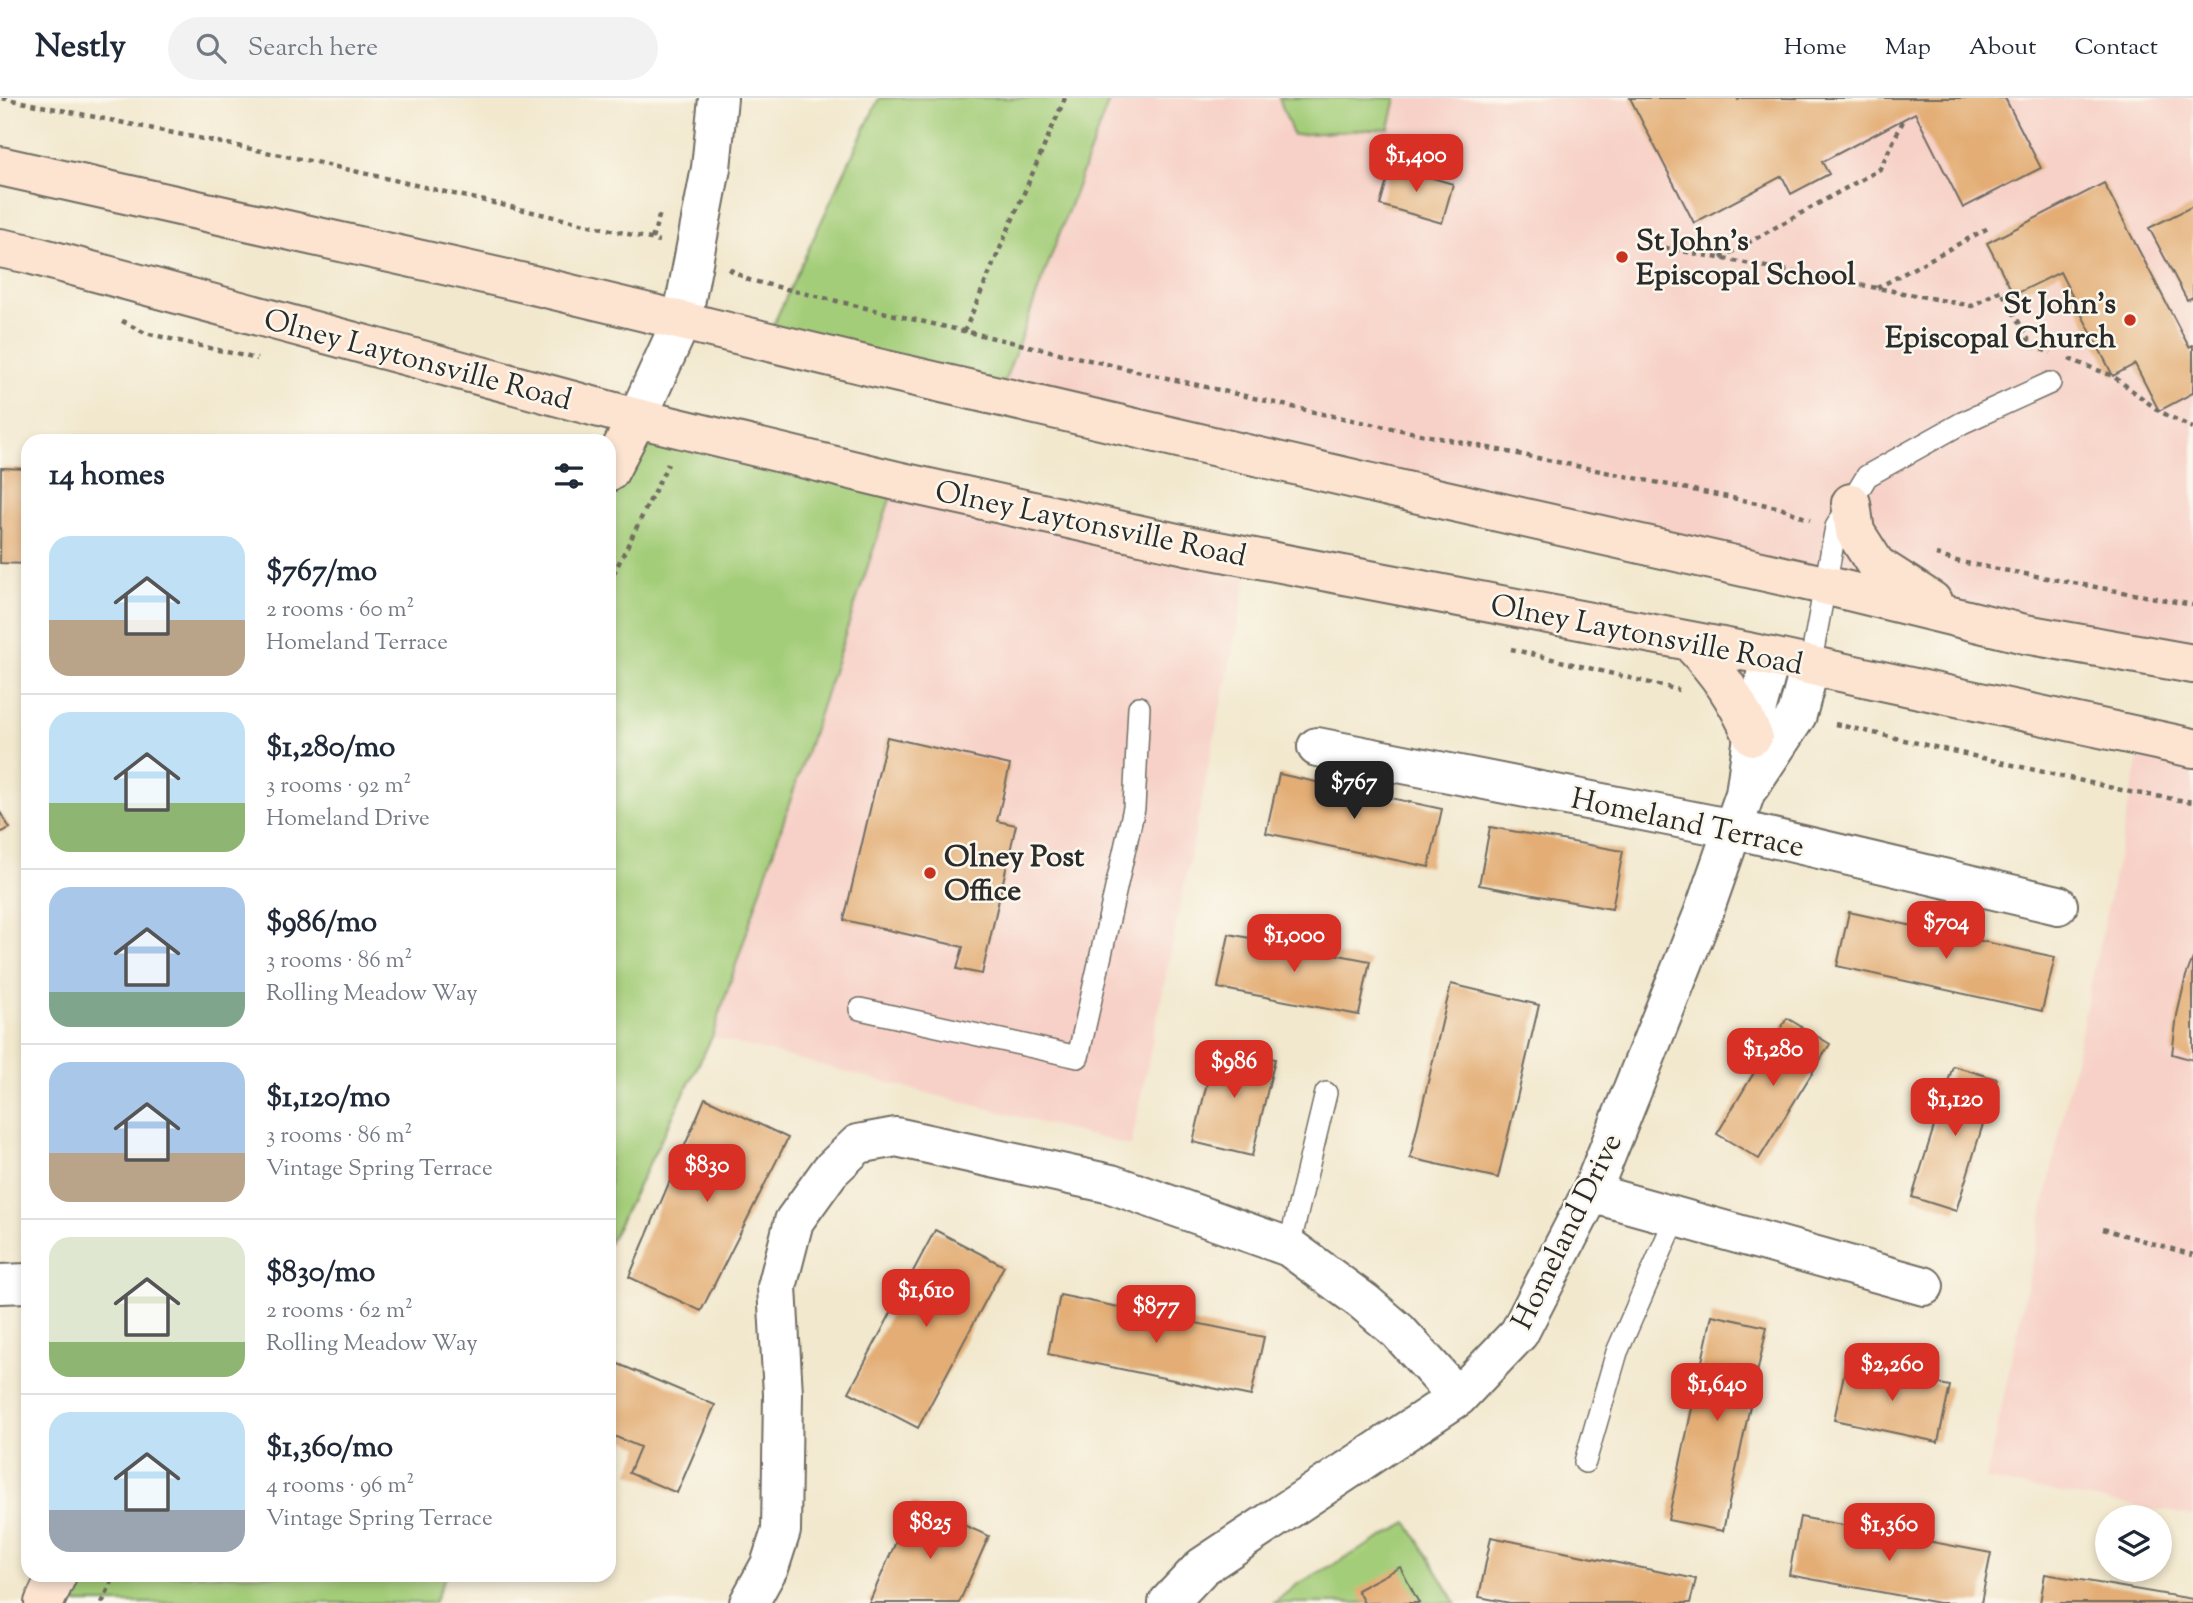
<!DOCTYPE html>
<meta charset="utf-8">
<style>
:root{--surface:#fff;--page:#f2f2f3;--text:#1f2937;--muted:#747a83;--line:#e0e1e3;--accent:#d93025}
body{margin:0;font-family:"Sorts Mill Goudy",serif;background:var(--page);color:var(--text);height:100vh;display:flex;flex-direction:column;font-size:26px;white-space:nowrap}
*{box-sizing:border-box;margin:0}
p{font-size:23px;color:var(--muted)}
.icon{flex:none;width:38px;height:38px;fill:none;stroke:currentColor;stroke-width:2;stroke-linecap:round;stroke-linejoin:round}
.map{position:relative;flex:1;overflow:hidden}
.drawer{position:absolute;left:21px;top:336px;width:595px;height:1148px;display:flex;flex-direction:column;background:var(--surface);border-radius:21px;box-shadow:0 4px 10px #0003}
.drawer>*{flex:none}
.controls{position:absolute;left:2095px;top:1407px;display:grid;gap:14px}
.controls a{display:grid;place-items:center;width:77px;height:77px;border-radius:50%;background:var(--surface);box-shadow:0 4px 10px #0003;font-size:35px}
.price{position:absolute;translate:-50% -60px;padding:0 16px;border-radius:14px;background:var(--accent);color:#fff;font-size:23px;line-height:46px;filter:drop-shadow(0 2px 4px #0008)}
.price::after{content:'';position:absolute;left:50%;top:42px;width:21px;height:16px;margin-left:-10px;background:inherit;clip-path:polygon(0 0,100% 0,50% 100%)}
.price.active{background:#222;color:#fff}
ul{padding:0;list-style:none}
li{display:flex;align-items:center;gap:21px;height:175px;padding:0 28px}
li+li{border-top:2px solid var(--line)}
li span{display:grid;place-items:center;flex:none;width:196px;height:140px;border-radius:21px;color:#555}
li>.icon{margin-inline-start:auto}
span .icon{width:84px;height:84px;fill:#fffc;stroke-width:1}
li b{font-size:30px}
h2{display:flex;justify-content:space-between;align-items:center;height:84px;padding:0 28px;font-size:30px}
header{display:flex;align-items:center;gap:42px;box-sizing:border-box;height:98px;padding:0 35px;background:var(--surface);border-bottom:2px solid var(--line)}
header strong{font-size:33px}
nav{display:flex;gap:38px;margin-inline-start:auto;font-size:24px}
.search{width:490px;height:63px;background:var(--page);display:flex;align-items:center;gap:18px;box-sizing:border-box;padding:0 24px;border-radius:38px;color:var(--muted);font-size:26px}
.map>svg:first-child{display:block}
</style>
<header>
<strong>Nestly</strong>
<div class="search"><svg class="icon" aria-label="search" viewBox="0 0 24 24"><circle cx="10" cy="10" r="6"/><path d="M15 15l6 6"/></svg>Search here</div>
<nav><a>Home</a><a>Map</a><a>About</a><a>Contact</a></nav>
</header>
<div class="map">
<svg width="2193" height="1505" viewBox="0 0 2193 1505">
<rect width="100%" height="100%" fill="#fbf7ec"/>
<filter id="ink" filterUnits="userSpaceOnUse"><feTurbulence type="fractalNoise" baseFrequency=".0143" numOctaves="2"/><feDisplacementMap in="SourceGraphic" scale="14" xChannelSelector="R" yChannelSelector="G"/><feConvolveMatrix kernelMatrix="1 2 1 2 8 2 1 2 1" color-interpolation-filters="sRGB"/></filter>
<filter id="wash" filterUnits="userSpaceOnUse"><feTurbulence type="fractalNoise" baseFrequency=".00686" numOctaves="4" result="noise"/><feDisplacementMap in="SourceGraphic" scale="28" xChannelSelector="R" yChannelSelector="G"/><feGaussianBlur stdDeviation="1.57" result="paint"/><feColorMatrix in="noise" values="0 0 0 0 0 0 0 0 0 0 0 0 0 0 0 0 0 1.4 0 .05"/><feComposite in="paint" operator="in"/></filter>
<g filter="url(#wash)">
<rect width="100%" height="100%" fill="#f2e8ce"/>
<!-- built -->
<path fill="#f7d1c7" d="M1110,0H2193V562L999,298Z
M897,383L1251,460L1131,1048L712,939Z
M2143,641L2193,649V1418L1986,1382Z"/>
<!-- green -->
<path fill="#a4cd79" stroke="#687c52" stroke-width="2" d="M879,0H1110L999,298L766,242Z
M1279,0H1396L1389,30L1293,37Z
M637,320L895,386L712,939L609,1146V374Z
M1408,1425L1456,1505H1274L1296,1487Z
M57,1477H446L434,1505H44Z"/>
<g id="blocks">
<!-- building -->
<path fill="#e3ad75" d="M1630,0H1737L1738,2L1742,0H2005L2041,70L1963,110L1915,15L1822,64L1829,76L1791,96L1782,78L1694,125Z
M1391,68L1453,86L1442,125L1380,107Z
M2104,85L2189,249L2193,247V295L2159,313L2135,266L2113,278L2060,174L2014,197L1987,145Z
M2193,108V199L2187,202L2149,130Z
M1,370L28,371V466L0,465Z
M887,639L1010,667L997,723L1016,727L982,876L957,871L963,849L844,822Z
M1279,676L1442,711L1429,769L1266,735Z
M0,714L10,730L0,735Z
M1490,729L1623,753L1612,811L1479,787Z
M1849,814L2055,859L2042,913L1837,868Z
M1229,836L1370,863L1359,917L1218,890Z
M2193,860V962L2172,956L2177,917L2186,878Z
M1451,886L1539,907L1498,1080L1410,1060Z
M1787,920L1830,946L1759,1061L1717,1036Z
M1216,947L1275,961L1252,1058L1193,1044Z
M1953,968L1997,981L1956,1113L1912,1099Z
M705,1000L788,1040L701,1213L629,1179Z
M935,1132L1004,1168L918,1330L849,1294Z
M1060,1197L1264,1239L1251,1298L1048,1256Z
M1712,1217L1767,1229L1723,1433L1668,1422Z
M609,1262L715,1307L677,1395L629,1375L640,1349L609,1336Z
M1846,1267L1950,1288L1938,1344L1834,1322Z
M913,1405L989,1438L959,1505H869Z
M1800,1419L1991,1455L1981,1505H1939L1789,1477Z
M1491,1439L1696,1481L1690,1505H1510L1479,1499Z
M1400,1469L1419,1505H1364L1357,1492Z
M2045,1476L2193,1501V1505H2040Z"/>
</g>
</g>
<g filter="url(#ink)">
<use href="#blocks" fill-opacity="0" stroke="#716d64" stroke-width="2"/>
<g fill="none" stroke-linecap="round" stroke-linejoin="round">
<!-- lane casing -->
<g stroke="#716d64" stroke-width="24">
<path id="lane" d="M1810,568L1836,429L1867,378L1962,325L2050,285
M860,911L1078,959L1134,710L1139,609
M1289,1149L1326,995
M1585,1364L1617,1254L1676,1119"/>
</g>
<!-- street casing -->
<g stroke="#716d64" stroke-width="42">
<path id="street" d="M637,320L682,222L711,70L718,0
M1317,649L1734,731L2058,807
M1750,688L1797,617L1810,568
M1591,1095L1924,1188
M0,1186L28,1185
M749,1505L770,1467L781,1433L783,1296L777,1189L794,1123L830,1073L858,1046L896,1039L1111,1086L1289,1149L1364,1204L1398,1233L1458,1299
M1168,1505L1202,1469L1458,1299L1519,1235L1591,1095L1703,816L1745,696L1757,610L1771,559"/>
</g>
<!-- secondary casing -->
<g stroke="#716d64" stroke-width="42">
<path id="secondary" d="M0,68L529,186L873,269L1436,400L1824,487L2025,536L2193,566
M0,150L25,155L637,320L897,383L1186,447L1748,554L2193,650
M609,374L637,320
M1851,405L1855,434L1876,467L1932,503
M1689,543C1719,575 1735,598 1753,638
M44,1505L57,1477"/>
</g>
<!-- path -->
<path stroke="#716d64" stroke-width="4.5" stroke-dasharray="5 5" stroke-linecap="butt" d="M2,0L315,64L659,143
M652,141L660,115
M1645,146L1972,208L2001,192L2032,248L2051,255
M1721,160L1880,71L1904,21
M729,171L749,182L916,222L1323,316L1781,410L1810,422
M1877,190L1990,129
M122,223L145,235L257,261
M964,234L1065,0
M2069,261L2113,278L2159,313L2193,330
M1936,457L1960,464L2193,507
M609,485L668,366
M1511,551L1679,592
M1835,626L2130,694L2193,704
M2103,1131L2193,1157
M102,1505L115,1477"/>
<!-- lane -->
<use href="#lane" stroke="#fff" stroke-width="21"/>
<!-- street -->
<use href="#street" stroke="#fff" stroke-width="38"/>
<!-- secondary -->
<use href="#secondary" stroke="#fde4d1" stroke-width="38"/>
</g>
</g>
<!-- markers -->
<g fill="#c8321e" stroke="#fbf7ec" stroke-width="2.5">
<circle cx="1622" cy="159" r="7"/>
<circle cx="2130" cy="222" r="7"/>
<circle cx="930" cy="775" r="7"/>
</g>
<g text-anchor="middle" stroke-width="5" stroke-linejoin="round" paint-order="stroke">
<!-- poi labels -->
<g font-size="30" font-weight="bold" fill="#2b2b2b" stroke="#fbf7ec" text-anchor="start">
<text x="1636" y="152">St John's<tspan x="1636" dy="34">Episcopal School</tspan></text>
<text x="2116" y="215" text-anchor="end">St John's<tspan x="2116" dy="34">Episcopal Church</tspan></text>
<text x="944" y="768">Olney Post<tspan x="944" dy="34">Office</tspan></text>
</g>
<!-- street labels -->
<g font-size="30" fill="#2b2b2b" stroke="#fbf7ec">
<text transform="translate(418 261) rotate(15)" y="10">Olney Laytonsville Road</text>
<text transform="translate(1091 425) rotate(12)" y="10">Olney Laytonsville Road</text>
<text transform="translate(1647 536) rotate(11)" y="10">Olney Laytonsville Road</text>
<text transform="translate(1688 724) rotate(12)" y="10">Homeland Terrace</text>
<text transform="translate(1566 1133) rotate(-64)" y="10">Homeland Drive</text>
</g>
</g>
</svg>
<div class="controls">
<a><svg class="icon" aria-label="layers" viewBox="0 0 24 24"><path d="M12 4l9 5-9 5-9-5zM3 14l9 5 9-5"/></svg></a>
</div>
<b class="price" style="left:1416px;top:96px">$1,400</b>
<b class="price active" style="left:1354px;top:723px">$767</b>
<b class="price" style="left:1946px;top:863px">$704</b>
<b class="price" style="left:1294px;top:876px">$1,000</b>
<b class="price" style="left:1773px;top:990px">$1,280</b>
<b class="price" style="left:1234px;top:1002px">$986</b>
<b class="price" style="left:1955px;top:1040px">$1,120</b>
<b class="price" style="left:707px;top:1106px">$830</b>
<b class="price" style="left:926px;top:1231px">$1,610</b>
<b class="price" style="left:1156px;top:1247px">$877</b>
<b class="price" style="left:1892px;top:1305px">$2,260</b>
<b class="price" style="left:1717px;top:1325px">$1,640</b>
<b class="price" style="left:930px;top:1463px">$825</b>
<b class="price" style="left:1889px;top:1465px">$1,360</b>
<section class="drawer">
<h2>14 homes<svg class="icon" aria-label="filters" viewBox="0 0 24 24"><path d="M4 7h16M4 17h16"/><circle cx="9" cy="7" r="2"/><circle cx="15" cy="17" r="2"/></svg></h2>
<ul>
<li><span style="background:linear-gradient(#bfe0f5 60%,#b9a48a 0)"><svg class="icon" aria-label="home" viewBox="0 0 24 24"><path d="M3 11l9-7 9 7M6 9v11h12V9"/></svg></span><div><b>$767/mo</b><p>2 rooms · 60 m²</p><p>Homeland Terrace</p></div></li>
<li><span style="background:linear-gradient(#bfe0f5 65%,#8fb573 0)"><svg class="icon" aria-label="home" viewBox="0 0 24 24"><path d="M3 11l9-7 9 7M6 9v11h12V9"/></svg></span><div><b>$1,280/mo</b><p>3 rooms · 92 m²</p><p>Homeland Drive</p></div></li>
<li><span style="background:linear-gradient(#a9c7e8 75%,#7fa58c 0)"><svg class="icon" aria-label="home" viewBox="0 0 24 24"><path d="M3 11l9-7 9 7M6 9v11h12V9"/></svg></span><div><b>$986/mo</b><p>3 rooms · 86 m²</p><p>Rolling Meadow Way</p></div></li>
<li><span style="background:linear-gradient(#a9c7e8 65%,#b9a48a 0)"><svg class="icon" aria-label="home" viewBox="0 0 24 24"><path d="M3 11l9-7 9 7M6 9v11h12V9"/></svg></span><div><b>$1,120/mo</b><p>3 rooms · 86 m²</p><p>Vintage Spring Terrace</p></div></li>
<li><span style="background:linear-gradient(#dfe7d0 75%,#8fb573 0)"><svg class="icon" aria-label="home" viewBox="0 0 24 24"><path d="M3 11l9-7 9 7M6 9v11h12V9"/></svg></span><div><b>$830/mo</b><p>2 rooms · 62 m²</p><p>Rolling Meadow Way</p></div></li>
<li><span style="background:linear-gradient(#bfe0f5 70%,#9aa5b1 0)"><svg class="icon" aria-label="home" viewBox="0 0 24 24"><path d="M3 11l9-7 9 7M6 9v11h12V9"/></svg></span><div><b>$1,360/mo</b><p>4 rooms · 96 m²</p><p>Vintage Spring Terrace</p></div></li>
</ul>
</section>
</div>
